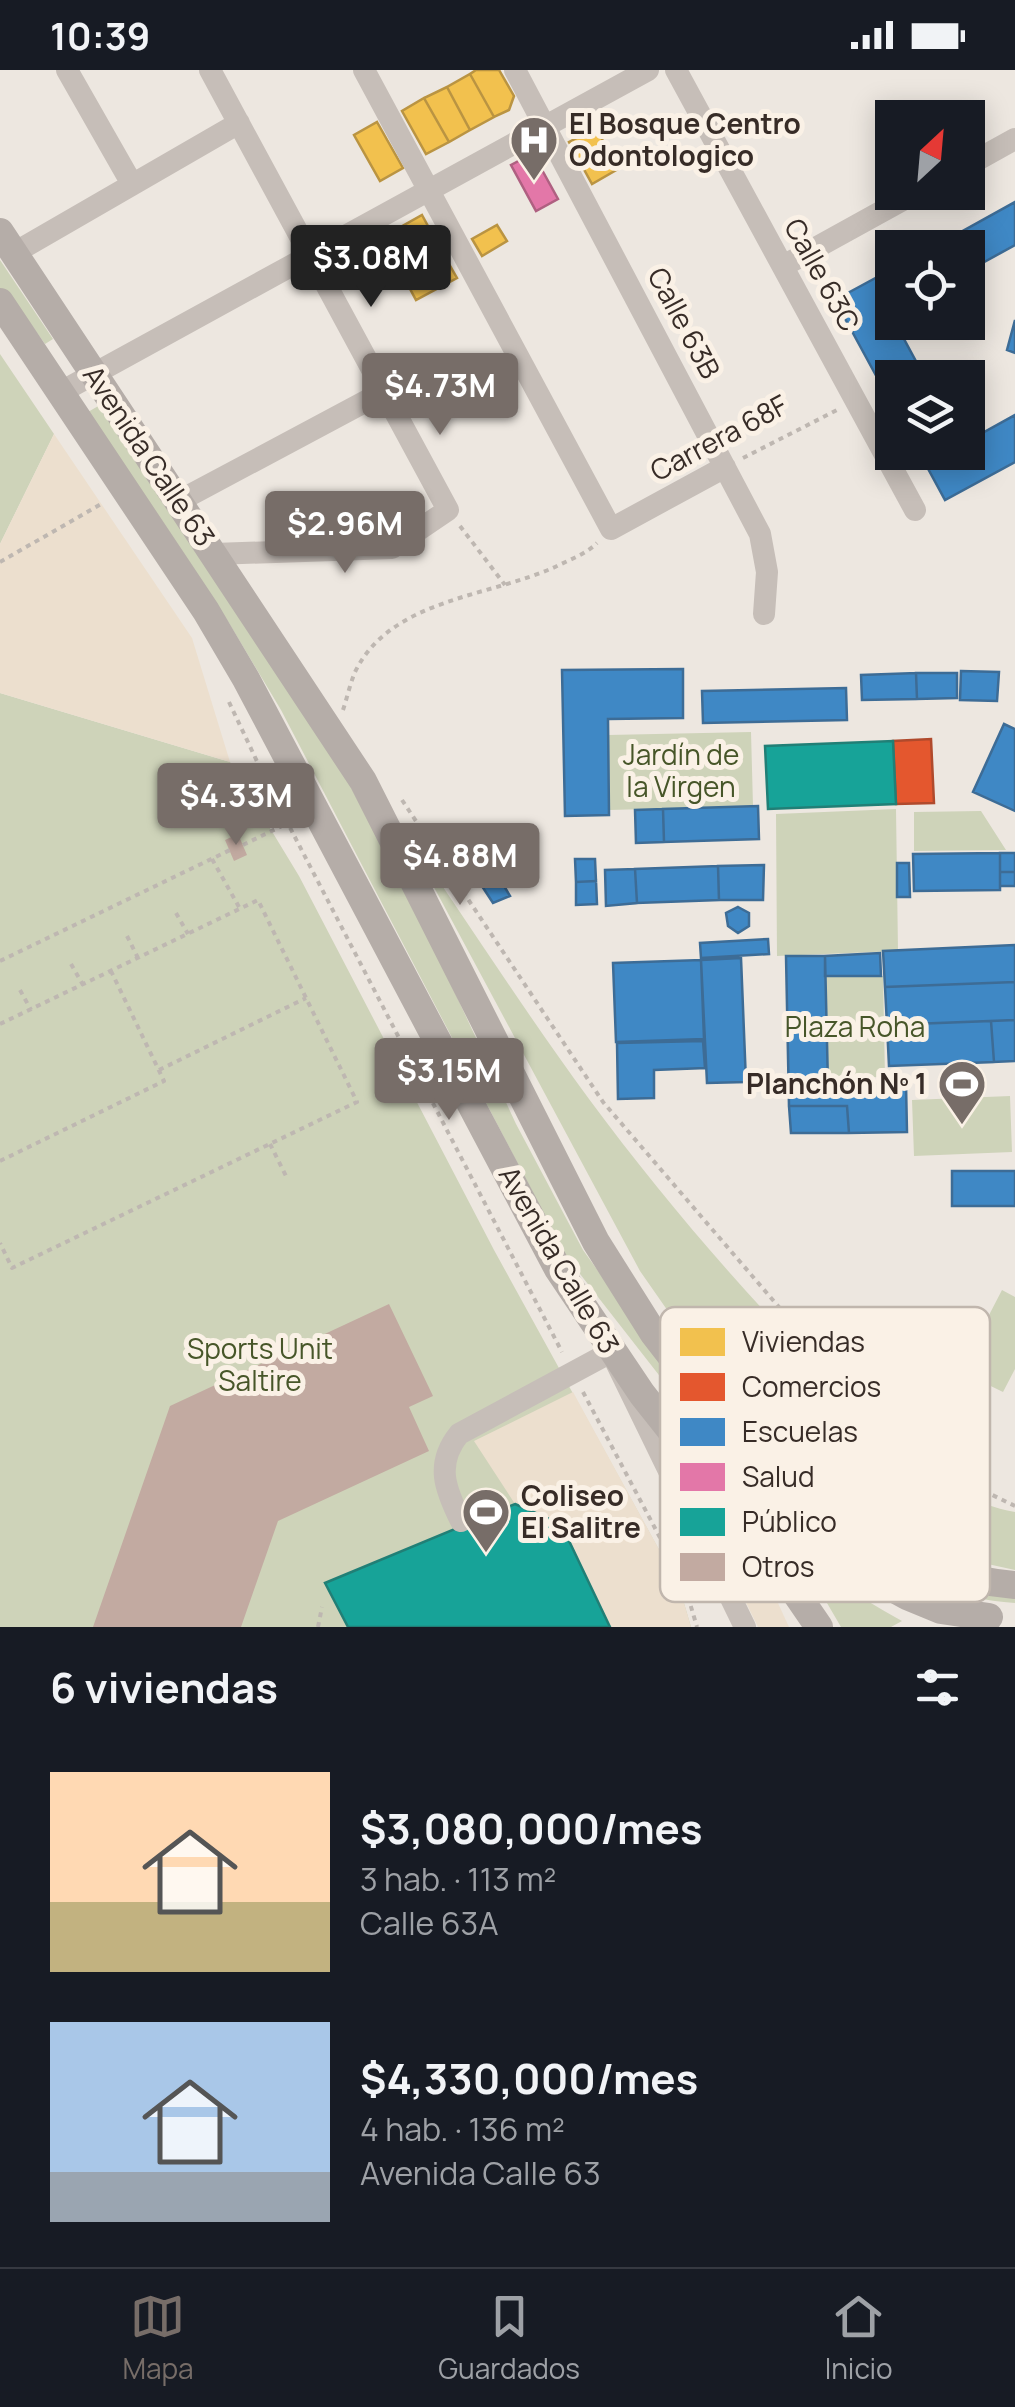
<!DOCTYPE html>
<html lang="es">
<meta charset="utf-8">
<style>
:root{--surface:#171b24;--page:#20242c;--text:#f1f3f6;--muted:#9ea1a6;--line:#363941;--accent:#776d68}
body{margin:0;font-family:Manrope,sans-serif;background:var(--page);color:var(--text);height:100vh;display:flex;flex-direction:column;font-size:38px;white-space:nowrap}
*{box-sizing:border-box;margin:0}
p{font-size:32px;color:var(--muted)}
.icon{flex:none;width:55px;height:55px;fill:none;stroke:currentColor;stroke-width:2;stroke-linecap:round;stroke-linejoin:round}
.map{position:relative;height:1557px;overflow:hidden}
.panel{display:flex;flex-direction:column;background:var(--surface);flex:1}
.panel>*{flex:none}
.needle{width:65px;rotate:26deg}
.buttons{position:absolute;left:875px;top:30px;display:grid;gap:20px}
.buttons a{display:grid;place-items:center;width:110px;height:110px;border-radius:0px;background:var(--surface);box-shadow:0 5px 25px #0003;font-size:50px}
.price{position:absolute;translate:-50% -85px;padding:0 22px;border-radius:10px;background:var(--accent);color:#fff;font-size:32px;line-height:65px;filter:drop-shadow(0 2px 5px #0008)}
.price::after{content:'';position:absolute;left:50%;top:60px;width:30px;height:22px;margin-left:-15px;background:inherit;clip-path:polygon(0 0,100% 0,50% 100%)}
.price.selected{background:#222;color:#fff}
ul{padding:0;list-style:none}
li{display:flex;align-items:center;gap:30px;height:250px;padding:0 50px}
li span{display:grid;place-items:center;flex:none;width:280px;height:200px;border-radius:0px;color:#555}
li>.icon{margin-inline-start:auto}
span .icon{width:120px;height:120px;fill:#fffc;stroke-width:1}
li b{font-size:42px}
h2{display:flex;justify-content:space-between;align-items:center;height:120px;padding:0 50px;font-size:42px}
.status{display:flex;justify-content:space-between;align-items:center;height:70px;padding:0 50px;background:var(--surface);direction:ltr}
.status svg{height:28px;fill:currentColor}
.tab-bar{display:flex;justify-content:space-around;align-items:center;height:140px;border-top:2px solid var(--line);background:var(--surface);font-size:28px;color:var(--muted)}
.tab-bar a{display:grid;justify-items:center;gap:5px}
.tab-bar .selected{color:var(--accent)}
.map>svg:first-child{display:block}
</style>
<div class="status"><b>10:39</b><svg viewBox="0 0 49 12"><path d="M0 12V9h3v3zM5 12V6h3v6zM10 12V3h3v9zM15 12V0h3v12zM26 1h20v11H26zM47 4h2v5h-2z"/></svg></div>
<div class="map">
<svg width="1015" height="1557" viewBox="0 0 1015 1557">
<rect width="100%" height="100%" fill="#ede7e0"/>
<!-- green -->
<path fill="#ced3b9" d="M0,190L53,269L45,274L13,229L0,222Z
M0,284L54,364L0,474Z
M100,335L340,696L429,867L516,1054L583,1180L778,1452C818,1500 848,1521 902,1551L891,1557H841L820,1521L719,1382L566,1186L281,640L229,553L88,342Z
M0,623L230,692L299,806L494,1180L679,1516L691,1557H0Z
M751,662L753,736L610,740L608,665Z
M896,739L898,881L777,886L776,744Z
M981,741L1006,780L914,781V742Z
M399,752C462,844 523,939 589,1029C660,1125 738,1216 821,1301C875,1356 935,1428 1015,1442V1500L942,1484L846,1443L777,1385L686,1267L640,1201Z
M825,906H883L885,1007L827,1008Z
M1010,1026L1012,1082L914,1086L912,1030Z
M1002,1220L1015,1227V1299L1003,1322L960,1301Z
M858,1479L1015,1525V1533C955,1529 909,1509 858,1479Z"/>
<!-- plaza -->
<path fill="#ecdfce" d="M54,364L192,568L230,692L0,623V474Z
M573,1322L679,1516L691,1557H610L561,1454L515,1434L474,1371Z
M681,1400L765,1505L789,1557H758Z"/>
<!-- homes -->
<path fill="#f2c14e" stroke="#ba9442" stroke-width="2.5" d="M476,0H499L514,26L509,40L494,47L470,4Z
M470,4L494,47L470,60L447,17Z
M447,17L470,60L449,72L424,28Z
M424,28L449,72L426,84L402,41Z
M377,52L403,98L380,111L354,65Z
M596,58L618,99L592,114L569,72Z
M422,145L441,180L401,202L381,168Z
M497,155L507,171L482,186L472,169Z
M441,180L457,208L416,230L401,202Z"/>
<!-- shops -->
<path fill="#e4572e" stroke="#b04a2c" stroke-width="2.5" d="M931,669L934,733L896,734L893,671Z"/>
<!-- schools -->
<path fill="#3f88c5" stroke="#3d6c96" stroke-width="2.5" d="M1015,132V175L968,201V178H932Z
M892,199V242L890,243L925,308H892V335L835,230Z
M1015,250V283L1007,280Z
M1015,345V392L945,430L919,382H968V371Z
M683,599V648L608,649L609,745L565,746L562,600Z
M961,601L999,602L997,631L960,630Z
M916,603L917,629L862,630L861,605Z
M916,603H957V628L917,629Z
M846,618L847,650L703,653L702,621Z
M1004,654L1015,659V741L973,722Z
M758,736L759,769L664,772L663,739Z
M663,739L664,772L636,773L635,740Z
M1000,783V820L914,821L913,784Z
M1000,783H1015V802H1000Z
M575,789H595L596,811L576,812Z
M897,793H909L910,827H897Z
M764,795L763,830H719L718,796Z
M718,796L719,830L637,833L635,799Z
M494,799L510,826L493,833L476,807Z
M635,799L637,833L606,836L605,800Z
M1000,802H1015V816H1000Z
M596,811L597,834L576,835V812Z
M738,837L749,843V856L738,863L728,856L726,843Z
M768,869L769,884L701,888L700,873Z
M1015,875V912L885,917L883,881Z
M880,883L881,906H825V886Z
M786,886H825L828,1015L906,1014L907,1062L849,1063L847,1036H789Z
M741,888L746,1012L707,1013L701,890Z
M701,890L704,969L616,972L613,893Z
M1015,912V950L887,955L885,917Z
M1015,950V991L994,992L991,951Z
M991,951L994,992L889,996L887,955Z
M703,971L705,998L654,1000V1028L618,1029L617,973Z
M789,1036H847L849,1063H791Z
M952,1101H1015V1136H952Z"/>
<!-- health -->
<path fill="#e377a8" stroke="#af6081" stroke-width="2.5" d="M526,87L536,89L558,129L536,141L511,95Z"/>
<!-- public -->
<path fill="#17a398" stroke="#217f76" stroke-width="2.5" d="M893,671L896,734L768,739L765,676Z
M515,1434L561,1454L610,1557H348L325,1513Z"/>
<!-- building -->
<path fill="#c2aaa1" d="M238,764L247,785L234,791L225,770Z
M389,1234L433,1326L409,1337L429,1381L278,1451L241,1557H93L170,1336Z"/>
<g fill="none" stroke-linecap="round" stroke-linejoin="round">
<!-- path -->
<path stroke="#beb7b1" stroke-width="4" stroke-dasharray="5 5" stroke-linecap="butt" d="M743,388L837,340
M460,456L505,515
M0,492L103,433
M229,632L271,721L562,1282
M343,640C347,628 350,614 355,602C391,528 491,527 557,496C571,489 586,484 597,473
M402,730L603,1032L808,1271L949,1404L1015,1436
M243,775L288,753
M212,789L239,837
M176,843L188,864
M127,866L138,888
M0,891L230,780
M71,894L83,915
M20,920L31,940
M0,954L258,830L357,1032L12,1198L0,1173
M159,1000L306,928
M270,1074L287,1108
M0,1091L164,1011L111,901
M583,1322L684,1513L697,1557
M318,1557L322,1537"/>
<!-- minor -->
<path stroke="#c6beb8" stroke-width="22" d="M67,0L132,114
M210,0L448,440L392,478L214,484
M364,0L611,459L725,397
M515,0L760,464L767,502L764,544
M676,0L915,440
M968,95L1015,69
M14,183L239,53
M783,196L917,122
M61,322L648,0
M179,431L385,321
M461,1451C445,1419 435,1394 459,1364L611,1282L745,1557"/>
<!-- major -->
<path stroke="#b5ada8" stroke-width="28" d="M0,162L363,711L596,1172L654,1264L767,1410L822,1470L849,1494L907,1526L941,1540L989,1547
M0,232L206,541L246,609L558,1199L642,1324L771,1487L819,1557
M808,1438C870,1480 940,1508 1015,1515"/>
</g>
<!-- icons -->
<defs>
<g id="hospital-pin" transform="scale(2.5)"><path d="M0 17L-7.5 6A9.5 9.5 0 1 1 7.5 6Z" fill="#776d68" stroke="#faf1e6"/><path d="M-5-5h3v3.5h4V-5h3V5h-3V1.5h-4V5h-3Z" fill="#fff"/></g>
<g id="stadium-pin" transform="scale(2.5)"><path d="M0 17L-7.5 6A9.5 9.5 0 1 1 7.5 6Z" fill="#776d68" stroke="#faf1e6"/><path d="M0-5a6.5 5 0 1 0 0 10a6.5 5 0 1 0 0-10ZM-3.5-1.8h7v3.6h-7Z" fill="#fff"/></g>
</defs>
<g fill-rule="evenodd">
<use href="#hospital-pin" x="534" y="70"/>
<use href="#stadium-pin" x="962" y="1014"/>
<use href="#stadium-pin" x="486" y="1442"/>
</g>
<g text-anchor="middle" stroke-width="10" stroke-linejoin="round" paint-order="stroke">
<!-- poi labels -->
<g font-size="28" font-weight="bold" fill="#372c27" stroke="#faf1e6" text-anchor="start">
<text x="569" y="64">El Bosque Centro<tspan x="569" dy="32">Odontologico</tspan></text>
<text x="927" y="1024" text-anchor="end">Planchón Nº 1</text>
<text x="521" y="1436">Coliseo<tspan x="521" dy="32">El Salitre</tspan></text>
</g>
<!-- street labels -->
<g font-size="28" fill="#372c27" stroke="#faf1e6">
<text transform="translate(822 205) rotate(61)" y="10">Calle 63C</text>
<text transform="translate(684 253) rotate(62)" y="10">Calle 63B</text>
<text transform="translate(719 368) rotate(-28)" y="10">Carrera 68F</text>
<text transform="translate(149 386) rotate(56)" y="10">Avenida Calle 63</text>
<text transform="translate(559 1190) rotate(60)" y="10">Avenida Calle 63</text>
</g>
<!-- park labels -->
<g font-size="28" fill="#475629" stroke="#faf1e6">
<text x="681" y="695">Jardín de<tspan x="681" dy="32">la Virgen</tspan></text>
<text x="855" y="967">Plaza Roha</text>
<text x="260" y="1289">Sports Unit<tspan x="260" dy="32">Saltire</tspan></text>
</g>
</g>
<!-- legend -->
<rect x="660" y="1237" width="330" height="295" rx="15" fill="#faf1e6" stroke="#c0b6ad" stroke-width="2.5"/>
<rect x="680" y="1258" width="45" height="28" fill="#f2c14e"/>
<rect x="680" y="1303" width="45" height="28" fill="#e4572e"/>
<rect x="680" y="1348" width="45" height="28" fill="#3f88c5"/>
<rect x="680" y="1393" width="45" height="28" fill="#e377a8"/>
<rect x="680" y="1438" width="45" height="28" fill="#17a398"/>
<rect x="680" y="1483" width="45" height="28" fill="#c2aaa1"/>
<g font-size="28" fill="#372c27">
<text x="742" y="1282">Viviendas</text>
<text x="742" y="1327">Comercios</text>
<text x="742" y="1372">Escuelas</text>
<text x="742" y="1417">Salud</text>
<text x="742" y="1462">Público</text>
<text x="742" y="1507">Otros</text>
</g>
</svg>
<div class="buttons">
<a><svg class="needle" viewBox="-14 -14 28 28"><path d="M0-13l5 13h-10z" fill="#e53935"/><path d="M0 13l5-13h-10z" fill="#9ea1a6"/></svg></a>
<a><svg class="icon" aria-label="locate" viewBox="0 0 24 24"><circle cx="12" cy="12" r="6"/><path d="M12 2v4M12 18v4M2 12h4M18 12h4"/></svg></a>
<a><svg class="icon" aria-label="layers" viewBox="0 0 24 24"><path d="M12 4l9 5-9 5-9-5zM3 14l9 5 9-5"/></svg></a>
</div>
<b class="price selected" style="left:371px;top:240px">$3.08M</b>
<b class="price" style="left:440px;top:368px">$4.73M</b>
<b class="price" style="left:345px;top:506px">$2.96M</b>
<b class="price" style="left:236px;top:778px">$4.33M</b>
<b class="price" style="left:460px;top:838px">$4.88M</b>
<b class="price" style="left:449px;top:1053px">$3.15M</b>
</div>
<section class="panel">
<h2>6 viviendas<svg class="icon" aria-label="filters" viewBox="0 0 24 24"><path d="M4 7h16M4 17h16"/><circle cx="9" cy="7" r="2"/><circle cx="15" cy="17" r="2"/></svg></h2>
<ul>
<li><span style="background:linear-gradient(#ffd9b3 65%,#c2b280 0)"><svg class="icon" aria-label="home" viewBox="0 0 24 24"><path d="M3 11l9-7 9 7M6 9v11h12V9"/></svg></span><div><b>$3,080,000/mes</b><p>3 hab. · 113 m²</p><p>Calle 63A</p></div></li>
<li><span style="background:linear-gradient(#a9c7e8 75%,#9aa5b1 0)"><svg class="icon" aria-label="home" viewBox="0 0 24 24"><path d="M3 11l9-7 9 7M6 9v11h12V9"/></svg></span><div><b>$4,330,000/mes</b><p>4 hab. · 136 m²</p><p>Avenida Calle 63</p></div></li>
</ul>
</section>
<nav class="tab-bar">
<a class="selected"><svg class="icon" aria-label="map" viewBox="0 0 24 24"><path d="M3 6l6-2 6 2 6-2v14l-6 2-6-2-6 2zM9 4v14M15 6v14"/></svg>Mapa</a>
<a><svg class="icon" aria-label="saved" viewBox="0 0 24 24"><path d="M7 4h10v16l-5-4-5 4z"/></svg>Guardados</a>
<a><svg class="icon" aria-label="home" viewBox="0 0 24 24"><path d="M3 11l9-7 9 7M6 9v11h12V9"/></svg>Inicio</a>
</nav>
